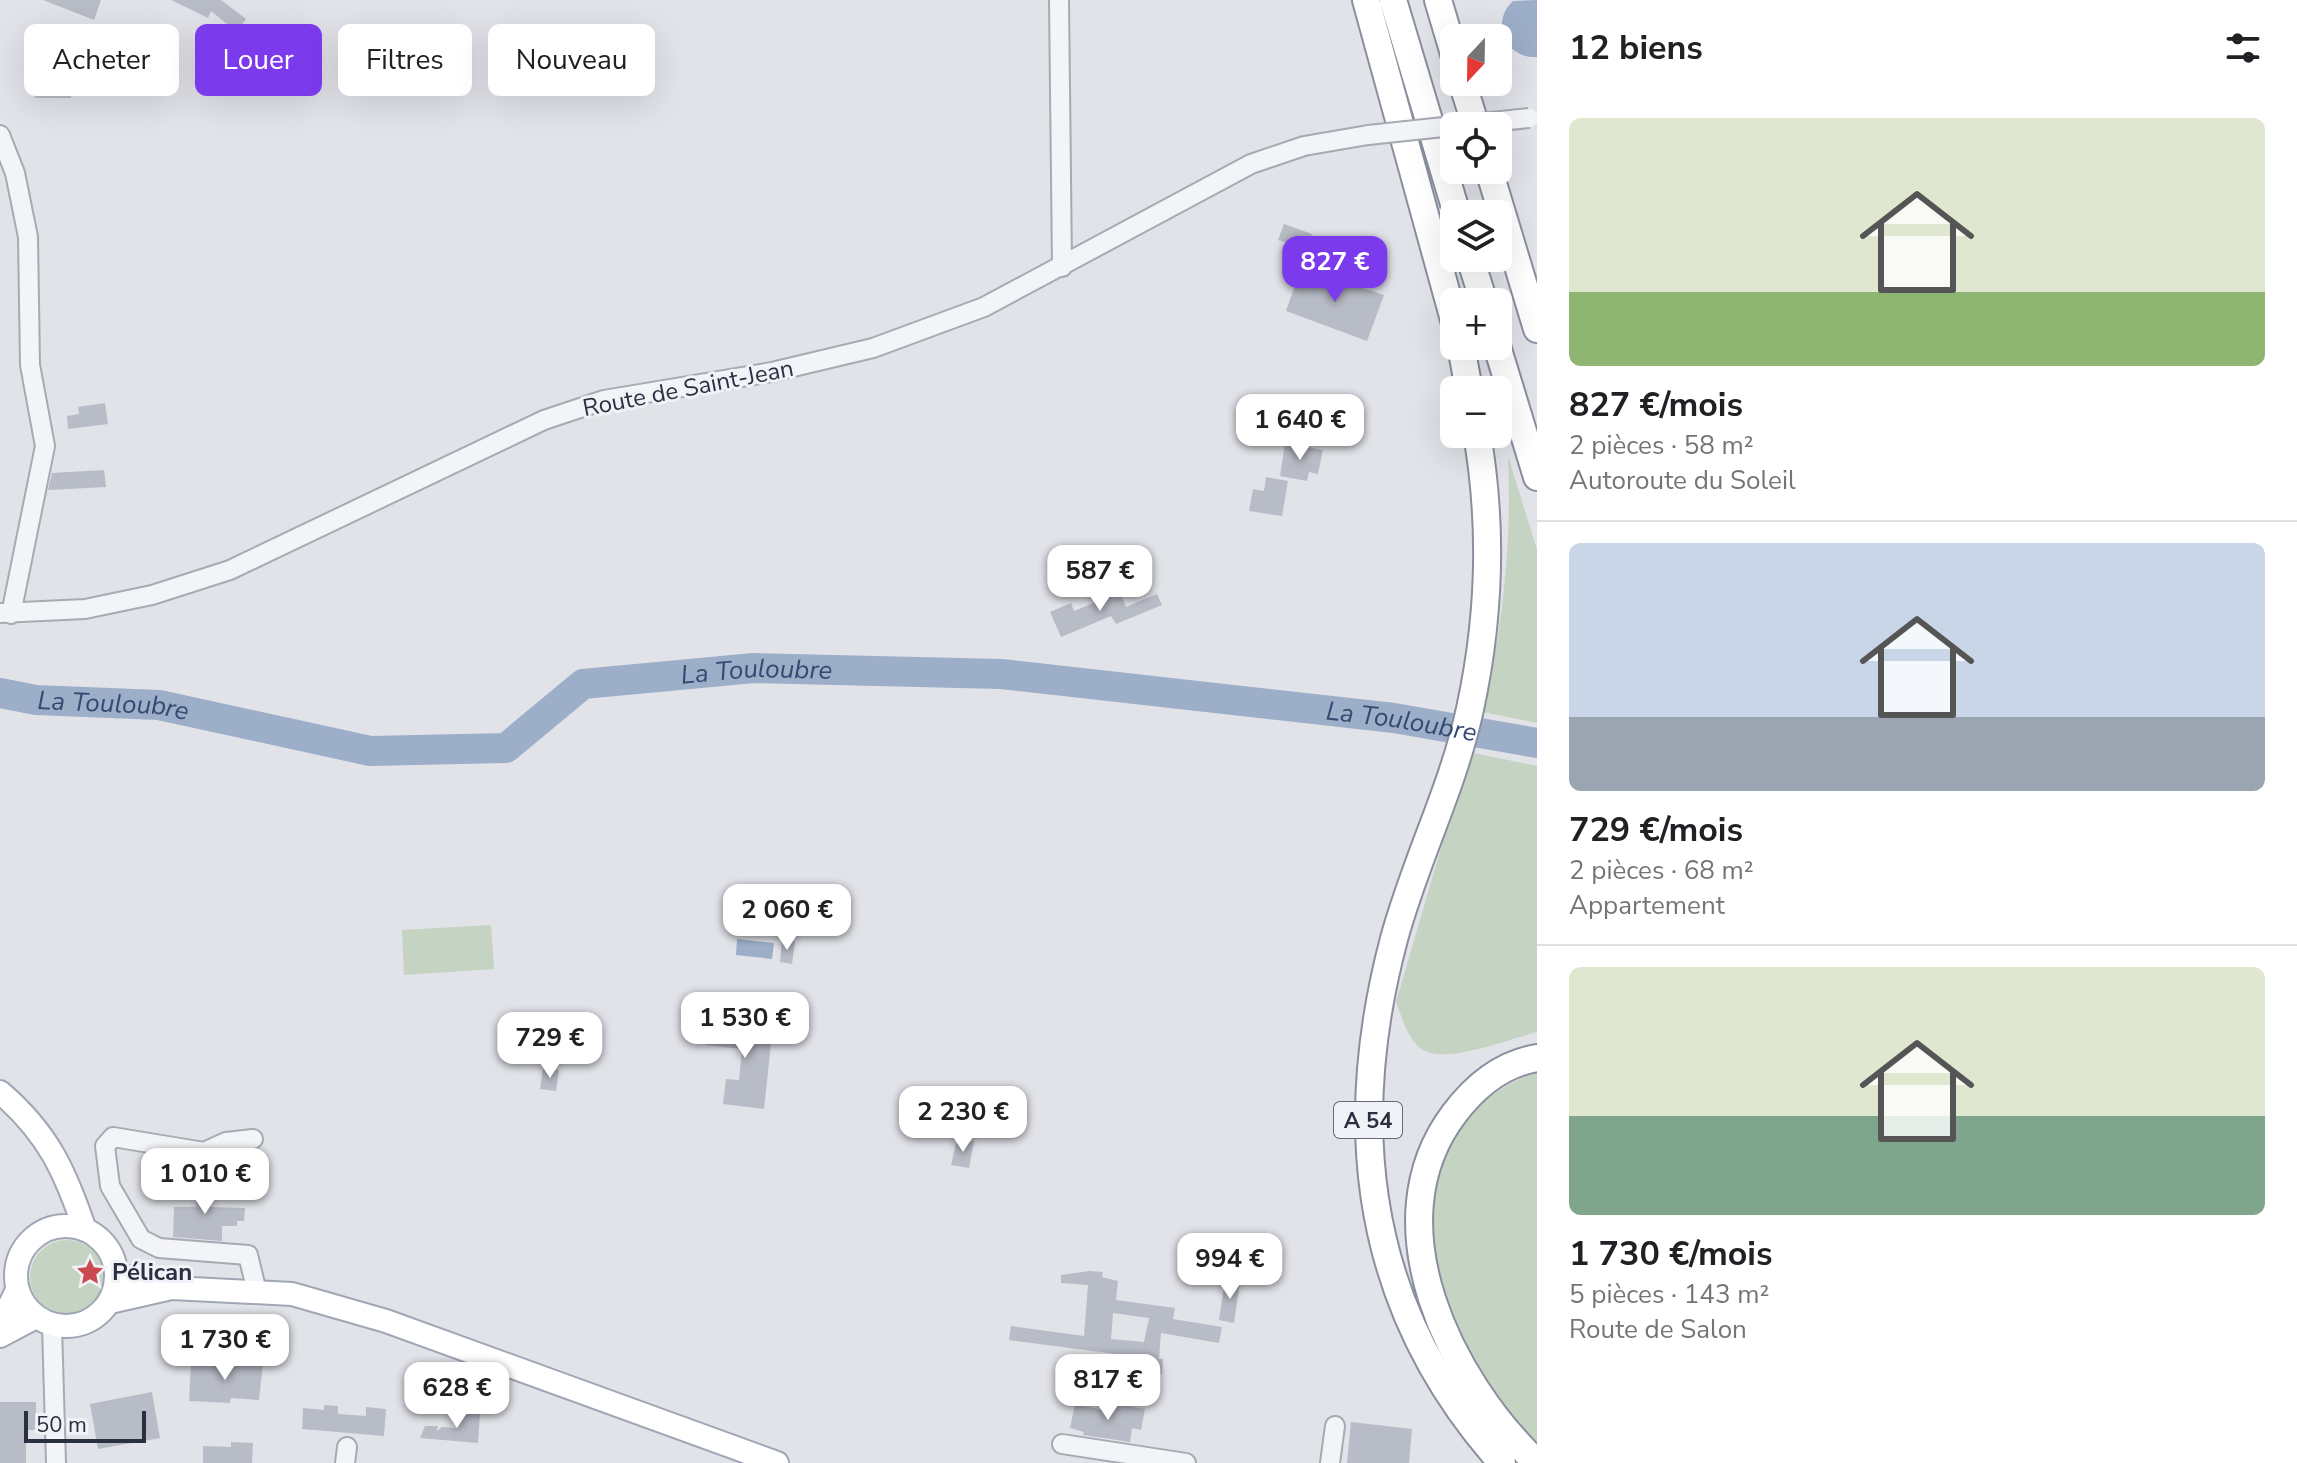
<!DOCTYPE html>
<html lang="fr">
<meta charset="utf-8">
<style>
:root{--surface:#fff;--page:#f2f2f2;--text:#202124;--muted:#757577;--line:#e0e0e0;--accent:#7c3aed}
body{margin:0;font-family:"Nunito Sans",sans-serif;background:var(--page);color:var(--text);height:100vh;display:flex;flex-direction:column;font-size:30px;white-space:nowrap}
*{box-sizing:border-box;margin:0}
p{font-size:26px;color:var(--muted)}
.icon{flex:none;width:44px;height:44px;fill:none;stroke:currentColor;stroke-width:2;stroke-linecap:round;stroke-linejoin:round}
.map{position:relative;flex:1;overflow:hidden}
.sheet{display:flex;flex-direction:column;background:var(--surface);width:760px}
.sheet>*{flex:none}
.hud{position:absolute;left:24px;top:24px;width:760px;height:72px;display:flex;gap:16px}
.needle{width:52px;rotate:202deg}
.buttons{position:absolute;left:1440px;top:24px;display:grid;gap:16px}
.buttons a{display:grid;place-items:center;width:72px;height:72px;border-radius:12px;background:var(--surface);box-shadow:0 8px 32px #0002;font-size:40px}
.scale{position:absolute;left:24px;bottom:20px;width:122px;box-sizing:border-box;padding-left:8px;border:4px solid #2a3040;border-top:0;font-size:22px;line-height:28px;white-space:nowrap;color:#2a3040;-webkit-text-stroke:6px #f0f2f7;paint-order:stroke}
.price{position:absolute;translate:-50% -68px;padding:0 18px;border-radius:16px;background:#fff;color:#222;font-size:26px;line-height:52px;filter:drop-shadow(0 2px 4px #0008)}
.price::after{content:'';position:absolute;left:50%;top:48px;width:24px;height:18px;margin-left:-12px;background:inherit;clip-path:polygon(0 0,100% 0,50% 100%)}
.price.selected{background:var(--accent);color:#fff}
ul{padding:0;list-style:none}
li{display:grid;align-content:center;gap:16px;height:424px;padding:0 32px}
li+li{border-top:2px solid var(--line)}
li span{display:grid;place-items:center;height:248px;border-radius:12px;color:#555}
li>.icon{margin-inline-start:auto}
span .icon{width:144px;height:144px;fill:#fffc;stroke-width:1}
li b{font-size:34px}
h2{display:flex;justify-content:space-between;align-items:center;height:96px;padding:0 32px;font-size:34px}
.tag{padding:0 28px;border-radius:12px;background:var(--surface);box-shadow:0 8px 32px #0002;font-size:28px;line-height:72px}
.tag.selected{background:var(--accent);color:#fff}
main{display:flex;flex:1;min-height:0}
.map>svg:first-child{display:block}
</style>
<main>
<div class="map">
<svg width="1537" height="1463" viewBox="0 0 1537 1463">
<rect width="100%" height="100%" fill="#e1e3e9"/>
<!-- green -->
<path fill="#c5d3c2" d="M1508,456L1537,550V723L1483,712C1503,624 1512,546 1508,456Z
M1469,752L1537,766V1032C1510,1039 1446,1064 1423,1050C1408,1041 1402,1017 1396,1002Z
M491,925L494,969L404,975L402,930Z
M1537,1070V1443C1456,1360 1381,1204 1480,1105C1496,1090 1517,1080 1537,1070Z
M30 1277a37 37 0 1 1 74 0a37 37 0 1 1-74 0Z"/>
<!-- water -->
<path fill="#9daec8" d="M1537,0V57C1505,59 1490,22 1513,1Z
M737,939L774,943L772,959L736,955Z"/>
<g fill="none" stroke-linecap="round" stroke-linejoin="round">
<!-- river -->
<path stroke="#9daec8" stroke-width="30" id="s1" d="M0,693L36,700L159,705L370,751L506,748L583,684L754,668L1001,674L1394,718L1537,743"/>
</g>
<!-- building -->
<path fill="#b8bcc6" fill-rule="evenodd" d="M43,0H101L94,20Z
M171,0H221L246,19L237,32L211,11L208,18Z
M35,83H71V98H35Z
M1284,224L1312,234L1306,249L1278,240Z
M1301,268L1384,295L1367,341L1286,311Z
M105,403L108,424L68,429L67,416L79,414L78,407Z
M1285,443L1323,450L1318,474L1309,472L1307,481L1280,476Z
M104,470L106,487L48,490L52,473Z
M1266,477L1288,481L1282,516L1249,511L1253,489L1264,491Z
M1120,592L1126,607L1157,594L1162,605L1116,624L1111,616L1061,637L1050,612L1071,603L1074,611Z
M782,940L795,941L792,964L780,962Z
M716,1019L773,1025L764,1109L723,1104L726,1079L739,1080L742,1049L706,1045L709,1022H715Z
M543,1068L559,1070L556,1091L540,1089Z
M974,1141L969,1168L951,1165L956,1143Z
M197,1178H212L211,1207L245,1208L244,1221H237V1226H222V1241L173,1237L174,1207H196Z
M1089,1271L1103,1272L1102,1277L1118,1281L1116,1300L1175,1308L1173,1319L1222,1327L1219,1343L1161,1333L1159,1359H1163L1162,1374L1115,1367L1116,1354L1009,1340L1011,1326L1084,1336L1088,1285L1061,1283V1275ZM1113,1313L1149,1318L1144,1342L1111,1339Z
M1225,1280L1240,1282L1234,1323L1219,1320Z
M233,1360L263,1363L259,1400L231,1398L230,1403L189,1401L191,1363L233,1365Z
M427,1363L455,1372L450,1388L422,1379Z
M152,1392L160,1438L98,1449L90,1404Z
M0,1402H36V1430H26V1463H0Z
M1075,1404L1112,1412L1114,1404L1145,1409L1141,1430L1132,1428L1130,1442L1083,1435L1084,1432L1070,1428Z
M324,1405L338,1406V1414L366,1416V1407L386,1409L384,1436L302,1429L303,1408L324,1410Z
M467,1410L480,1414L478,1443L420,1438L425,1426H438L437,1431L442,1427L457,1428Z
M1351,1422L1412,1429L1409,1463H1347Z
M231,1442L253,1443L252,1463H203V1446L231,1447Z"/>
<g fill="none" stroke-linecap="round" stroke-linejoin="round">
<!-- minor casing -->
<g stroke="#a6aab3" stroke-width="22">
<path id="minor" d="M1059,0L1062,267
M0,135L15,173L28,237L30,365L45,446L11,614
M0,613L85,609L152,595L230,570L544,420L604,400L772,372L873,348L984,307L1251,164L1304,146L1368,135
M253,1139L226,1142L204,1152L113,1137L105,1146L110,1186L141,1239L159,1248L248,1255L257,1292
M52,1326L56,1463
M1062,1444L1186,1463
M345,1463L347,1447
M1330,1463L1335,1426"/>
</g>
<!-- major casing -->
<g stroke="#a0a6b4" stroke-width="26">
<path id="major" d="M0,1092C48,1133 65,1171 85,1230
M16 1276a50 50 0 1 1 100 0a50 50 0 1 1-100 0Z
M116,1274L172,1288L292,1294L386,1321L777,1463
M110,1302L167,1289
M0,1325L17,1290
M0,1336L36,1317"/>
</g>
<!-- highway casing -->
<g stroke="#898f9f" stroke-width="30">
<path id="highway" d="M1366,0L1454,320
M1393,0L1457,214
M1438,0L1454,54
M1462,82L1476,126
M1489,170L1537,329
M1470,258L1484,302
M1461,346L1469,390
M1497,346L1537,477
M1477,434C1493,527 1490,617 1470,709C1453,788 1415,861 1394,939C1343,1131 1366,1311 1502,1463
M1537,1463C1451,1381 1371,1224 1454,1114C1475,1086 1501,1064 1537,1058"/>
</g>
<!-- minor -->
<use href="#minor" stroke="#f3f4f7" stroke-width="18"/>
<!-- major -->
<use href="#major" stroke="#fff" stroke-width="22"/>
<!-- highway -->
<use href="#highway" stroke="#fff" stroke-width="26"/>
<!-- minor-bridge casing -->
<g stroke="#a6aab3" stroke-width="22" stroke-linecap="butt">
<path id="minor-bridge" d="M1368,135L1529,118"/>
</g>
<!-- minor-bridge -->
<use href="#minor-bridge" stroke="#f3f4f7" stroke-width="18"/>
</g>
<!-- icons -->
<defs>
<g id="sight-bare" transform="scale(2.16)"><path d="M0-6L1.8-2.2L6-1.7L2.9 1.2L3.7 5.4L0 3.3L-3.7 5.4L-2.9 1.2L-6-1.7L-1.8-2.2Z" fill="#ca4a50" stroke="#f0f2f7" stroke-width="2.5" paint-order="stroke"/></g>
</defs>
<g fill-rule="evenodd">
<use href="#sight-bare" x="90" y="1272"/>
</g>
<g text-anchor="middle" stroke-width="6" stroke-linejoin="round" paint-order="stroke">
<!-- shield labels -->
<rect fill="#f0f2f7" stroke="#656a77" stroke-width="2" x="1334" y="1102" width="68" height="36" rx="6"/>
<g font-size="22" font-weight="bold" fill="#2a3040">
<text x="1368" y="1128">A 54</text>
</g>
<!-- street labels -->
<g font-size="24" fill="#2a3040" stroke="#f0f2f7">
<text transform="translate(688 388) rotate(-11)" y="8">Route de Saint-Jean</text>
</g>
<!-- poi labels -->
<g font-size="24" font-weight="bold" fill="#2a3040" stroke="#f0f2f7" text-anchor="start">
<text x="112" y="1280">Pélican</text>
</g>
<!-- water labels -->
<g font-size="26" font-style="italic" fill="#354a73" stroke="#f0f2f7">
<text dy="9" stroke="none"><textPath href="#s1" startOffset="786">La Touloubre</textPath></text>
<text dy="9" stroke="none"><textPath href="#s1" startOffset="114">La Touloubre</textPath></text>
<text dy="9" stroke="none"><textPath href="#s1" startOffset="1434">La Touloubre</textPath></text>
</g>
</g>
</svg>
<div class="buttons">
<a><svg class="needle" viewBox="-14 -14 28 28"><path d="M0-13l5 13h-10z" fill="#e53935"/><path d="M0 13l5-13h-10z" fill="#757577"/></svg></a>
<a><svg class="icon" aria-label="locate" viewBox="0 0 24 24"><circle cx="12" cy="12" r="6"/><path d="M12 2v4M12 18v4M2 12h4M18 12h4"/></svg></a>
<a><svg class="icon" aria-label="layers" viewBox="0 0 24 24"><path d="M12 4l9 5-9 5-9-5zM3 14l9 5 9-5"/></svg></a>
<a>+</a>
<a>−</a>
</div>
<div class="scale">50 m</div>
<b class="price selected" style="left:1335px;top:304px">827 €</b>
<b class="price" style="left:1300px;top:462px">1 640 €</b>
<b class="price" style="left:1100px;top:613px">587 €</b>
<b class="price" style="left:787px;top:952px">2 060 €</b>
<b class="price" style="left:745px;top:1060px">1 530 €</b>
<b class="price" style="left:550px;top:1080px">729 €</b>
<b class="price" style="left:963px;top:1154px">2 230 €</b>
<b class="price" style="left:205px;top:1216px">1 010 €</b>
<b class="price" style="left:1230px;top:1301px">994 €</b>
<b class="price" style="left:225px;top:1382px">1 730 €</b>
<b class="price" style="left:1108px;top:1422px">817 €</b>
<b class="price" style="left:457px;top:1430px">628 €</b>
<div class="hud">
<a class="tag">Acheter</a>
<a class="tag selected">Louer</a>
<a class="tag">Filtres</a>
<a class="tag">Nouveau</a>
</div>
</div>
<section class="sheet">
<h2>12 biens<svg class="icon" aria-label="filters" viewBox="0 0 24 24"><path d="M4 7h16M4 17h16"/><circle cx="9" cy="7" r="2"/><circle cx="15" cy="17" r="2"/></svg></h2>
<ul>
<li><span style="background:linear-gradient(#dfe7d0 70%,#8fb573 0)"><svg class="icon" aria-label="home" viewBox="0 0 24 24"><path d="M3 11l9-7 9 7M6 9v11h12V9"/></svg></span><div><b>827 €/mois</b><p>2 pièces · 58 m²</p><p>Autoroute du Soleil</p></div></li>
<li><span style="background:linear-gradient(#c9d6e8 70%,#9aa5b1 0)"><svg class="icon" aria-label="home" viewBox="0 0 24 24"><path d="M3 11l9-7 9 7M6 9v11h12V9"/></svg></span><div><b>729 €/mois</b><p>2 pièces · 68 m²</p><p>Appartement</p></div></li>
<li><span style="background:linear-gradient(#dfe7d0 60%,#7fa58c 0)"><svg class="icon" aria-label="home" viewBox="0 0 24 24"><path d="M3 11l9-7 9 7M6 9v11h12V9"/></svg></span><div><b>1 730 €/mois</b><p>5 pièces · 143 m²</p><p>Route de Salon</p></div></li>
</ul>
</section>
</main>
